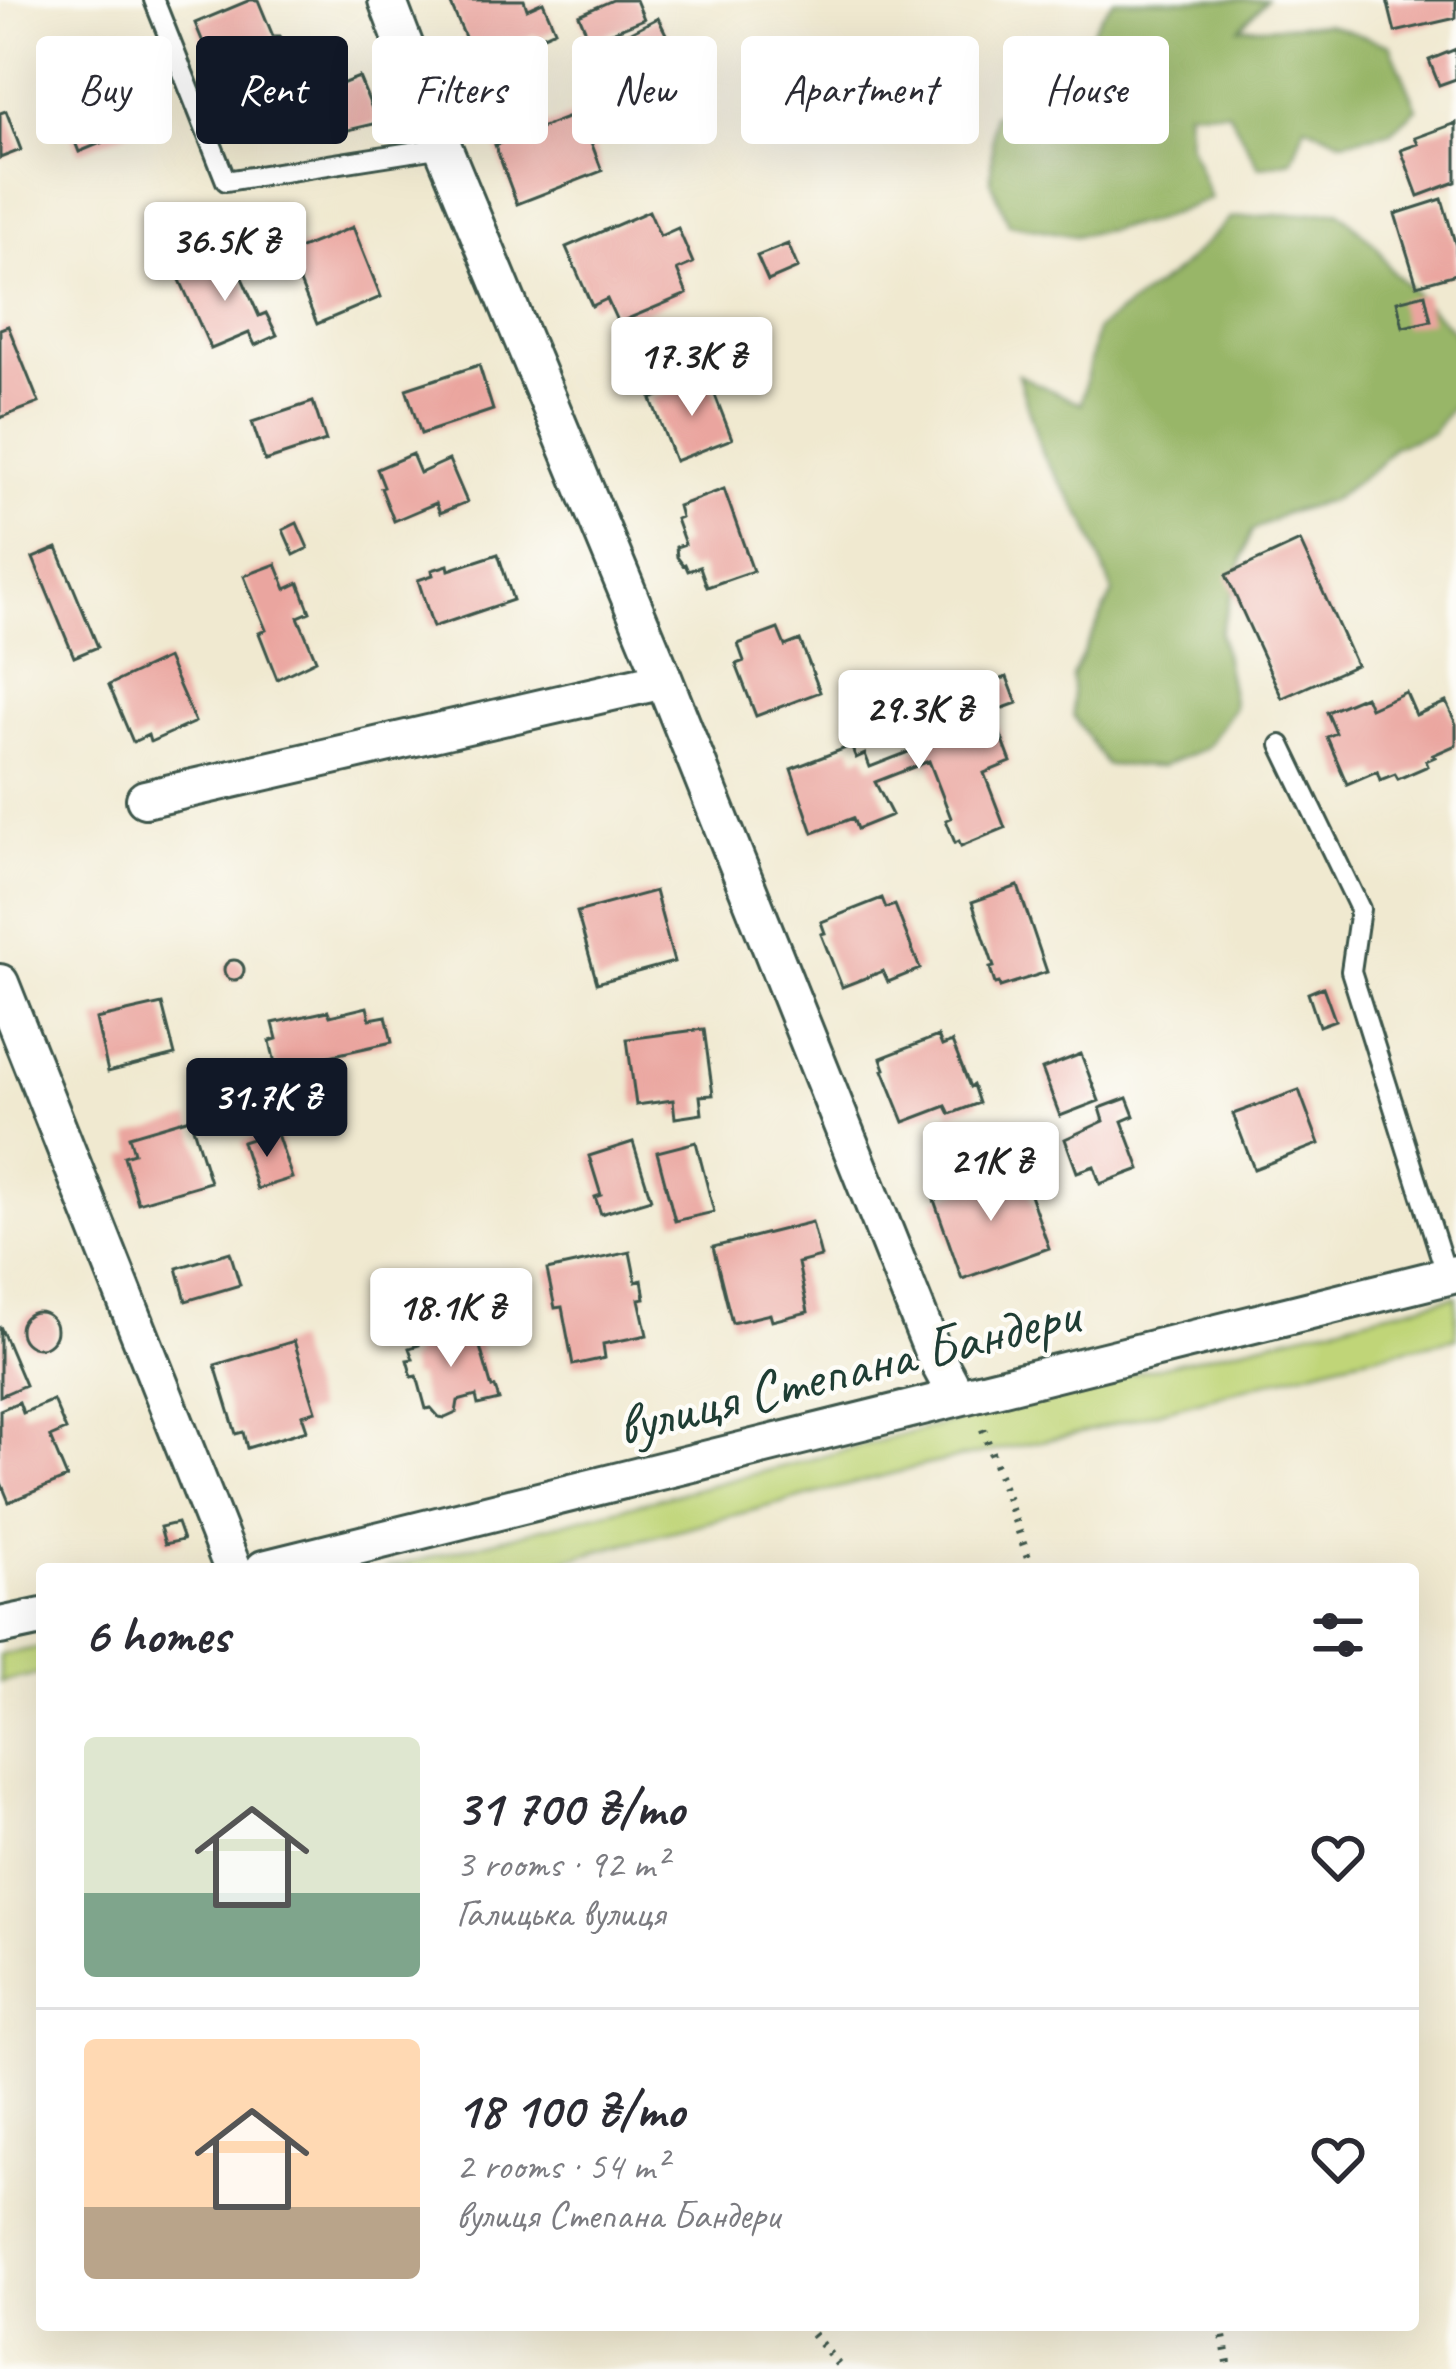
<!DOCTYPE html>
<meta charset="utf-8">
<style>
:root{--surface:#fff;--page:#f7f7f7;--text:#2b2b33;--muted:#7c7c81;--line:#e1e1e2;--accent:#111827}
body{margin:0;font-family:Caveat,sans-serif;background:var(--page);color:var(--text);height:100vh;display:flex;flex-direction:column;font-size:45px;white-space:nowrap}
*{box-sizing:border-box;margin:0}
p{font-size:39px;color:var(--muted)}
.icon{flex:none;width:66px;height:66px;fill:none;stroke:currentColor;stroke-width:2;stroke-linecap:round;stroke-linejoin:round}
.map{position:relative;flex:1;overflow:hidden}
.side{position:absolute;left:36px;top:1563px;width:1383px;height:768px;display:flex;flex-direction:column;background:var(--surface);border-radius:12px;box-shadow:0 12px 48px #0002}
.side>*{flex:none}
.guide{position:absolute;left:36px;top:36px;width:1386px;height:108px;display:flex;gap:24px}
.price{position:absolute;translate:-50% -102px;padding:0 27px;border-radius:12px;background:#fff;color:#222;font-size:39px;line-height:78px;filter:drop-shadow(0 3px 6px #0008)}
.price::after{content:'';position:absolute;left:50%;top:72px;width:36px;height:27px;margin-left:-18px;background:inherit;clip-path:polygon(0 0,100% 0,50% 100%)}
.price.on{background:var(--accent);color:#fff}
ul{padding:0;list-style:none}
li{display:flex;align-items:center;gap:36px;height:300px;padding:0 48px}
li+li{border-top:3px solid var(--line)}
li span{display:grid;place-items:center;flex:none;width:336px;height:240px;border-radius:12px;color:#555}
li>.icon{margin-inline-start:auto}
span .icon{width:144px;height:144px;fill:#fffc;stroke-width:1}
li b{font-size:51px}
h2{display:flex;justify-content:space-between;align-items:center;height:144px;padding:0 48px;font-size:51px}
.tag{padding:0 42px;border-radius:12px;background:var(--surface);box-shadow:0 12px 48px #0002;font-size:42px;line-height:108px}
.tag.on{background:var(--accent);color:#fff}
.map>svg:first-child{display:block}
</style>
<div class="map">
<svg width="1456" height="2369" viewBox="0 0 1456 2369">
<rect width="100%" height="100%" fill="#fdfcf7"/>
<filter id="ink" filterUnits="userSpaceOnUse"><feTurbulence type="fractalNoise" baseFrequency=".00833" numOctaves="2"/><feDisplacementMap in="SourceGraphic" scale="24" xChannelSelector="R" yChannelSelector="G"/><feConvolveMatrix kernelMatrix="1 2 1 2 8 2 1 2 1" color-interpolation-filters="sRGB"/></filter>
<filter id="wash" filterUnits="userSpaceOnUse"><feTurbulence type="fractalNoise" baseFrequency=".004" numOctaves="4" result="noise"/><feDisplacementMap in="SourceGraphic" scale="48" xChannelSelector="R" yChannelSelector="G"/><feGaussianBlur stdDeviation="2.7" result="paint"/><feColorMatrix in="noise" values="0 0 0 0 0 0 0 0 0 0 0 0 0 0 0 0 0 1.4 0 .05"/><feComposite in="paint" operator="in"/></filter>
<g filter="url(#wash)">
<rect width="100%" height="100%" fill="#f0e9d0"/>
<!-- green -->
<path fill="#c0d578" stroke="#708956" stroke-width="3" d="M1456,1296V1338L1341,1362L1080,1433L925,1465L529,1569H384L820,1457L1126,1375Z
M42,1647V1673L0,1682V1655Z"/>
<!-- forest -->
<path fill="#98b668" stroke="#5c7a4e" stroke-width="3" d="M1114,0H1266L1240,28L1327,24L1390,45L1417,108L1390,132L1342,141L1305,125L1292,160L1259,167L1228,111L1186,110L1189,142L1210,199L1150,222L1075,236L1009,224L991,181L993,115L1064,91C1081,58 1089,27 1114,0Z
M1339,211L1378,248L1390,269L1456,334V401L1432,433L1393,447L1378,466L1330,501L1285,513L1251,532L1220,632L1234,707L1206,748L1160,767L1106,765L1073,715L1072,676L1113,593L1087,524L1042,454L1018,375L1081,404L1097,329L1178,270L1231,218Z"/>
<g id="blocks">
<!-- building -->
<path fill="#eaa59f" d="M250,0H258L273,36H280L284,41V47L279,52L301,97L277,107L269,88L229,105L195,23Z
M449,0H524L527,9L543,2L555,30L537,38L535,34L475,60Z
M613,0H636L644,19L590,41L579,15Z
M1387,0H1456V18L1395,32Z
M658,18L670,42L620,66L609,43Z
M1456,49V79L1439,85L1429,60Z
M96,55L105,76L116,72L120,81L128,78L142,112L133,116L137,128L79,152L56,94L64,91L56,71Z
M359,77L378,123L340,132L324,91Z
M518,79L530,109L473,131L461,101Z
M6,111L21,150L0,158V113Z
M585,111L593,132L588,134L602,171L517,204L495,145Z
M1456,123V182L1418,196L1401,150L1418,144L1415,138Z
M1442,199L1456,246V274L1417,285L1395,214Z
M649,211L660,236L678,228L693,263L677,270L687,294L618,323L607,299L592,306L566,247Z
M353,227L381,297L317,324L288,253Z
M788,244L798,268L768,281L757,256Z
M230,251L259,316L266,313L277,335L255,345L249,333L211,349L180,280L214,265L212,259Z
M1425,294L1431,321L1403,327L1397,301Z
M8,326L39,403L0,418V329Z
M479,365L493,410L421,434L406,389Z
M708,377L732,439L675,461L651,399Z
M313,402L326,441L265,461L252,422Z
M412,454L420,473L449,460L467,502L440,513L436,503L394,521L381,488L384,487L377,469Z
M724,489L753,571L707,587L700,567L688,571L685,564L683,565L677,557L676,547L685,544L676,519L681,517L678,506Z
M297,523L308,548L294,555L283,530Z
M1300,541L1356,665L1282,698L1226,575Z
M57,548L98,647L74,657L33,558Z
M498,554L513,600L433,627L418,580L433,575L432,570L448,565L449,570Z
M276,564L286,589L299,583L310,612L298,617L316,660L277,679L259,633L266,630L244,576Z
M778,629L785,646L800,640L820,692L756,716L736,664L744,661L738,644Z
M167,658L195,722L150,742L148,735L133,742L109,685Z
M1007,677L1017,703L992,712L1011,762L984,773L1005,828L961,846L959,841L955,843L946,820L951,818L929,761L875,782L892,815L857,829L853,818L813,833L791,769L851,746L856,758L865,754L870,767L924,746L920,735L941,727L943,731L965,723L954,695Z
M1406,692L1416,715L1446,702L1456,724V745L1433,755L1435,757L1426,761L1428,766L1398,779L1395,774L1380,780L1377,771L1347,784L1327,737L1336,733L1327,712L1365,696L1370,708Z
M1018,886L1047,972L1000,987L999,983L995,984L990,968L994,967L972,902Z
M655,891L674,962L597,983L577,912Z
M882,898L886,908L895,905L920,969L888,982L883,971L842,987L821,934L825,933L821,922Z
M224 970a10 10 0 1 1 20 0a10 10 0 1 1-20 0Z
M1323,987L1335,1020L1319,1026L1308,993Z
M162,1004L175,1055L108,1072L96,1019Z
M367,1007L370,1019L386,1016L392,1042L276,1068L270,1041L277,1039L273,1023L328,1011L330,1016Z
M704,1029L713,1095L700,1096L702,1114L675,1118L673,1100L636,1105L627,1039Z
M938,1036L942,1046L952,1042L970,1087L973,1085L979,1103L950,1114L946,1106L904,1122L883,1070L885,1069L881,1058Z
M1081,1054L1099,1101L1060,1116L1042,1069Z
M1299,1090L1319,1144L1254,1169L1233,1114Z
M1127,1098L1134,1116L1122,1121L1140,1169L1100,1184L1094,1166L1077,1172L1065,1139L1104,1121L1100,1108Z
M190,1118L210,1182L138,1203L124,1156L134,1153L129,1136Z
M276,1131L292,1178L257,1189L242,1142Z
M633,1142L651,1199L601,1214L595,1197L601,1195L589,1156Z
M696,1142L714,1212L675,1221L657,1152Z
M1021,1169L1049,1248L962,1279L934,1200Z
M812,1222L821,1257L798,1263L808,1312L772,1321L770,1314L732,1323L713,1247Z
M230,1252L240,1285L186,1301L177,1268Z
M630,1252L636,1282L642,1280L645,1298L639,1299L647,1335L603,1344L605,1358L573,1365L562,1307L555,1308L547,1270Z
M20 1330a18 18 0 1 1 36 0a18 18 0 1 1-36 0Z
M473,1323L492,1388L495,1387L499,1400L478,1405L476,1396L458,1401L456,1413L445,1418L439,1417L431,1408L426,1409L417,1376L412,1377L407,1360L413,1359L409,1348L419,1345L417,1338Z
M0,1326L25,1385L0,1396Z
M294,1341L316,1411L302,1415L307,1430L247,1448L243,1432L236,1434L215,1365Z
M53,1400L66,1430L50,1437L67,1478L9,1502L0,1480V1410L19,1402L23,1413Z
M177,1523L183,1540L165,1544L160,1527Z"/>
</g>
</g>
<g filter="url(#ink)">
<use href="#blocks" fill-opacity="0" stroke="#3e574b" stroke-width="3"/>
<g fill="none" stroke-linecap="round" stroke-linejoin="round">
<!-- service casing -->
<g stroke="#3e574b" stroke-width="24">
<path id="service" d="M154,0L226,181L443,147
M1281,745L1360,909L1351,971L1447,1276"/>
</g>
<!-- minor casing -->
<g stroke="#3e574b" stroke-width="42">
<path id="minor" d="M387,0L443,147L664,680L933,1352L957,1397
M145,799L664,680
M0,983L233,1569
M264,1569L1456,1274
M0,1626L42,1617"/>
</g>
<!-- path -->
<path stroke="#3e574b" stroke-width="8" stroke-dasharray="3 9" stroke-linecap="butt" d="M983,1429L1032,1569
M805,2325L842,2369
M1221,2325L1229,2369"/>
<!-- service -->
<use href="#service" stroke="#fff" stroke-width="18"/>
<!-- minor -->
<use href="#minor" stroke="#fff" stroke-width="36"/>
</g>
</g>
<g text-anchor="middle" stroke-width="9" stroke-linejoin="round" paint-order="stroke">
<!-- street labels -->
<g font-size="57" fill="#1f3d34" stroke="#fdfcf7">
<text transform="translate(847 1369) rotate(-14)" y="20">вулиця Степана Бандери</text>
</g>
</g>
</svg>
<b class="price" style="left:225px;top:304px">36.5K ₴</b>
<b class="price" style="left:692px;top:419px">17.3K ₴</b>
<b class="price" style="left:919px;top:772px">29.3K ₴</b>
<b class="price on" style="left:267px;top:1160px">31.7K ₴</b>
<b class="price" style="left:991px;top:1224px">21K ₴</b>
<b class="price" style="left:451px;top:1370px">18.1K ₴</b>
<div class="guide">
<a class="tag">Buy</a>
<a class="tag on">Rent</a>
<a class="tag">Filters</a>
<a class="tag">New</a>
<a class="tag">Apartment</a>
<a class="tag">House</a>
</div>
<section class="side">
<h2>6 homes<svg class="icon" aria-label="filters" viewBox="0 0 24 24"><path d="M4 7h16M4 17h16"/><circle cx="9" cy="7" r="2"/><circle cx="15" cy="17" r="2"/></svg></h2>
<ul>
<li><span style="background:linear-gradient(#dfe7d0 65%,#7fa58c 0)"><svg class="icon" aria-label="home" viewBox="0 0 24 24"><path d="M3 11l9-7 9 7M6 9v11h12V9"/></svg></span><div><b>31 700 ₴/mo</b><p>3 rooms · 92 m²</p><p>Галицька вулиця</p></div><svg class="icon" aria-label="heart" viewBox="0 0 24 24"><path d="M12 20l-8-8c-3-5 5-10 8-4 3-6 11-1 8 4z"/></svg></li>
<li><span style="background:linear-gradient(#ffd9b3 70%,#b9a48a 0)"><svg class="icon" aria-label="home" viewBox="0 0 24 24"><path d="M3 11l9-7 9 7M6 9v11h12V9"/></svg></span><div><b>18 100 ₴/mo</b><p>2 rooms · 54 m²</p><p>вулиця Степана Бандери</p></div><svg class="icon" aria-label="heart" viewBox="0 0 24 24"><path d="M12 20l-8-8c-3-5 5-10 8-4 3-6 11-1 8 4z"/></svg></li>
</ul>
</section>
</div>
